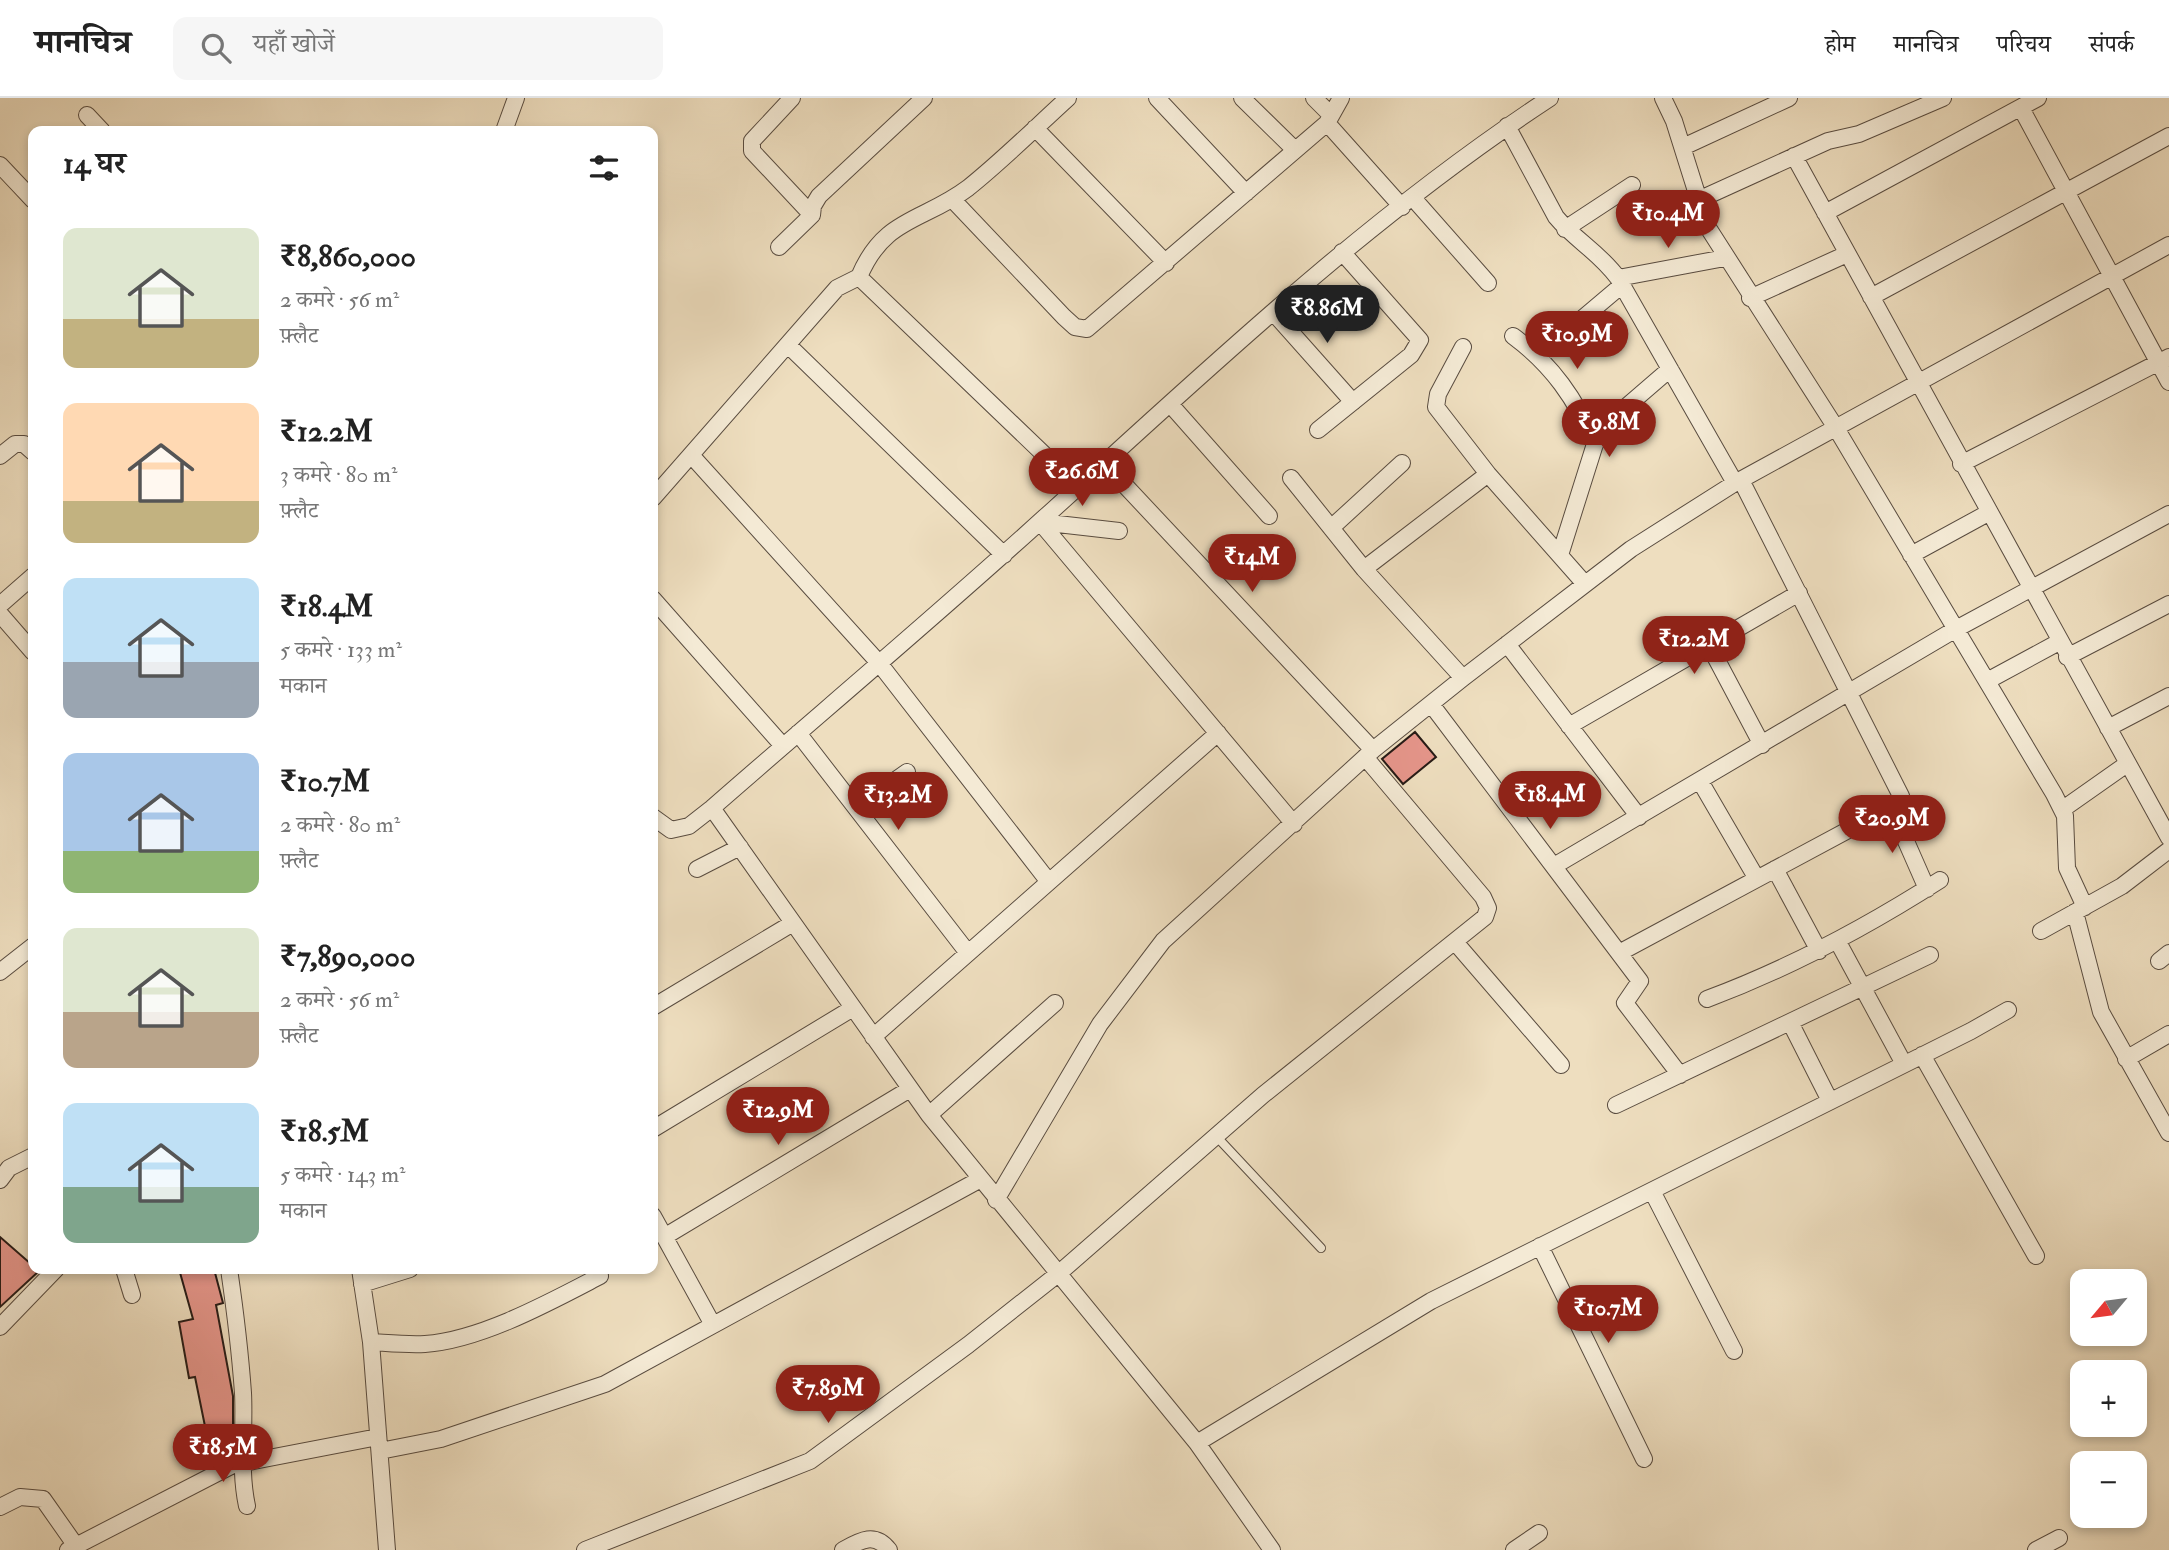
<!DOCTYPE html>
<html lang="hi">
<meta charset="utf-8">
<style>
:root{--surface:#fff;--page:#f6f6f6;--text:#222;--muted:#767676;--line:#e0e0e0;--accent:#8f2418}
body{margin:0;font-family:"IM FELL Double Pica","Noto Serif Devanagari",serif;background:var(--page);color:var(--text);height:100vh;display:flex;flex-direction:column;font-size:26px;white-space:nowrap}
*{box-sizing:border-box;margin:0}
p{font-size:23px;color:var(--muted)}
.icon{flex:none;width:38px;height:38px;fill:none;stroke:currentColor;stroke-width:2;stroke-linecap:round;stroke-linejoin:round}
.map{position:relative;flex:1;overflow:hidden}
.panel{position:absolute;left:28px;top:28px;width:630px;height:1148px;display:flex;flex-direction:column;background:var(--surface);border-radius:14px;box-shadow:0 4px 10px #0003}
.panel>*{flex:none}
.needle{width:46px;rotate:241deg}
.buttons{position:absolute;left:2070px;top:1171px;display:grid;gap:14px}
.buttons a{display:grid;place-items:center;width:77px;height:77px;border-radius:14px;background:var(--surface);box-shadow:0 4px 10px #0003;font-size:35px}
.price{position:absolute;translate:-50% -60px;padding:0 16px;border-radius:24px;background:var(--accent);color:#fff;font-size:23px;line-height:46px;filter:drop-shadow(0 2px 4px #0008)}
.price::after{content:'';position:absolute;left:50%;top:42px;width:21px;height:16px;margin-left:-10px;background:inherit;clip-path:polygon(0 0,100% 0,50% 100%)}
.price.selected{background:#222;color:#fff}
ul{padding:0;list-style:none}
li{display:flex;align-items:center;gap:21px;height:175px;padding:0 35px}
li span{display:grid;place-items:center;flex:none;width:196px;height:140px;border-radius:14px;color:#555}
li>.icon{margin-inline-start:auto}
span .icon{width:84px;height:84px;fill:#fffc;stroke-width:1}
li b{font-size:30px}
h2{display:flex;justify-content:space-between;align-items:center;height:84px;padding:0 35px;font-size:30px}
header{display:flex;align-items:center;gap:42px;box-sizing:border-box;height:98px;padding:0 35px;background:var(--surface);border-bottom:2px solid var(--line)}
header strong{font-size:33px}
nav{display:flex;gap:38px;margin-inline-start:auto;font-size:24px}
.search{width:490px;height:63px;background:var(--page);display:flex;align-items:center;gap:18px;box-sizing:border-box;padding:0 24px;border-radius:14px;color:var(--muted);font-size:26px}
.map>svg:first-child{display:block}
</style>
<header>
<strong>मानचित्र</strong>
<div class="search"><svg class="icon" aria-label="search" viewBox="0 0 24 24"><circle cx="10" cy="10" r="6"/><path d="M15 15l6 6"/></svg>यहाँ खोजें</div>
<nav><a>होम</a><a>मानचित्र</a><a>परिचय</a><a>संपर्क</a></nav>
</header>
<div class="map">
<svg width="2169" height="1452" viewBox="0 0 2169 1452">
<rect width="100%" height="100%" fill="#eedebf"/>
<filter id="stains"><feTurbulence type="fractalNoise" baseFrequency=".00286" numOctaves="4"/><feColorMatrix values="0 0 0 0 .2 0 0 0 0 .09 0 0 0 0 .02 0 0 0 .5 -.17"/></filter>
<radialGradient id="worn" r=".72"><stop offset=".6" stop-color="#630" stop-opacity="0"/><stop offset="1" stop-color="#630" stop-opacity=".3"/></radialGradient>
<!-- building -->
<path fill="#e5958a" stroke="#271b16" stroke-width="2" d="M1415,634L1436,659L1403,686L1382,661Z
M0,1139L39,1173L0,1209Z
M179,1171H214L223,1205L216,1207L233,1298V1338L208,1343L195,1279L189,1280L179,1224L193,1221Z"/>
<g fill="none" stroke-linecap="round" stroke-linejoin="round">
<!-- service casing -->
<g stroke="#594c40" stroke-width="10">
<path id="service" d="M1216,1038L1321,1150"/>
</g>
<!-- minor casing -->
<g stroke="#594c40" stroke-width="18">
<path id="minor" d="M792,0L752,43V53L812,117
M1157,0L1246,95
M1242,0L1295,52
M1314,0L1331,17
M1663,0L1674,23L1707,128L1836,330L2054,696L2065,718L2067,770L2085,809
M2021,10L2169,284
M87,17L102,33
M1327,25L1402,109
M1507,28L1556,119C1576,143 1598,153 1618,180L1735,385
M1035,30L1166,165
M504,33L516,0
M1683,49L1789,0
M1794,58L2169,740
M0,67L33,102
M1413,100L1488,185
M952,101L1064,219L1075,229L1087,231L1327,25L1341,0
M1696,103L1828,43L1859,36L1943,0
M1825,115L2038,0
M1565,131L1632,87
M779,149L812,117L813,108L819,98L924,0
M859,179C884,119 923,124 968,90C1003,62 1035,30 1068,0
M1618,180L1725,160
M1871,199L2169,38
M1750,200L1847,156
M1273,214L1353,304
M1513,238C1552,267 1576,301 1595,346
M788,247L1004,457
M1463,249L1438,296L1436,309L1488,376L1585,486
M1538,258L1622,187
M1170,306L1269,418
M1318,332L1411,257L1420,242L1342,154
M691,357L879,565L1049,784
M0,358L15,346H24L33,354
M1104,365L1373,652
M1961,366L2169,259
M1291,380L1364,471L1463,580
M653,400L837,190L859,179L1078,389
M1040,424L1294,726
M1040,424L1119,433
M1331,430L1402,365
M1560,457L1595,346L1619,315L1670,271
M1911,457L1988,415
M1364,471L1488,376
M653,501L783,648
M0,507L33,478
M0,516L33,554
M1507,546L1639,719
M1709,547L1762,647
M2067,559L2169,506
M1987,583L2059,544
M1431,606L1640,883L1625,905L1680,977
M1569,628L1799,495
M2108,630L2169,598
M798,635L968,855
M1700,683L1757,781
M1891,709L1927,791
M712,710L929,1017L1197,1345L1272,1452
M856,710L907,674
M2065,718L2063,711L2127,666
M653,719L671,732L689,728L712,710C823,613 936,518 1045,419C1207,272 1367,120 1550,0
M1554,768L1956,531L2169,416
M697,771L740,749
M1775,771L1819,853
M2075,814L2101,914L2169,1035
M2041,833L2122,788L2169,752
M1455,844L1561,967
M1838,844L1904,966
M1619,855L1891,709L1901,698L1741,382
M2159,863L2169,855
M0,874L33,848
M1707,901C1790,870 1865,830 1940,782
M653,909L793,825
M1790,924L1830,1003
M873,939L1218,635
M1922,957L2036,1158
M2126,961L2169,936
M1616,1007L1930,857
M929,1017L1055,905
M653,1031L853,910
M0,1082L9,1070L33,1058
M1652,1093L1734,1253
M996,1102L1100,926L1163,843L1373,652L1463,580L1631,451L1735,385L2169,147
M653,1118L713,1227
M664,1139L910,991
M1540,1148L1644,1361
M124,1171L132,1197
M229,1171C235,1212 240,1253 243,1295C245,1333 239,1371 247,1408
M360,1171L371,1244L387,1452
M362,1186L410,1171
M0,1229L56,1171
M371,1244C388,1245 407,1247 425,1246C481,1242 550,1204 600,1178
M1197,1345L1431,1203L1971,933L2008,912
M380,1353L441,1341L605,1286L979,1082
M0,1409L20,1399L43,1401L76,1448
M68,1452L233,1367L378,1339
M585,1452L810,1363L968,1247L1058,1176L1263,997L1485,819L1488,810L1483,799L1365,659
M843,1452C861,1442 875,1434 889,1452
M1514,1452L1539,1435
M2036,1452L2059,1440"/>
</g>
<!-- service -->
<use href="#service" stroke="#f4ead5" stroke-width="8"/>
<!-- minor -->
<use href="#minor" stroke="#f4ead5" stroke-width="16"/>
</g>
<rect width="100%" height="100%" filter="url(#stains)"/>
<rect width="100%" height="100%" fill="url(#worn)"/>
</svg>
<div class="buttons">
<a><svg class="needle" viewBox="-14 -14 28 28"><path d="M0-13l5 13h-10z" fill="#e53935"/><path d="M0 13l5-13h-10z" fill="#767676"/></svg></a>
<a>+</a>
<a>−</a>
</div>
<b class="price" style="left:1668px;top:152px">₹10.4M</b>
<b class="price selected" style="left:1327px;top:247px">₹8.86M</b>
<b class="price" style="left:1577px;top:273px">₹10.9M</b>
<b class="price" style="left:1609px;top:361px">₹9.8M</b>
<b class="price" style="left:1082px;top:410px">₹26.6M</b>
<b class="price" style="left:1252px;top:496px">₹14M</b>
<b class="price" style="left:1694px;top:578px">₹12.2M</b>
<b class="price" style="left:1550px;top:733px">₹18.4M</b>
<b class="price" style="left:898px;top:734px">₹13.2M</b>
<b class="price" style="left:1892px;top:757px">₹20.9M</b>
<b class="price" style="left:778px;top:1049px">₹12.9M</b>
<b class="price" style="left:1608px;top:1247px">₹10.7M</b>
<b class="price" style="left:828px;top:1327px">₹7.89M</b>
<b class="price" style="left:223px;top:1386px">₹18.5M</b>
<section class="panel">
<h2>14 घर<svg class="icon" aria-label="filters" viewBox="0 0 24 24"><path d="M4 7h16M4 17h16"/><circle cx="9" cy="7" r="2"/><circle cx="15" cy="17" r="2"/></svg></h2>
<ul>
<li><span style="background:linear-gradient(#dfe7d0 65%,#c2b280 0)"><svg class="icon" aria-label="home" viewBox="0 0 24 24"><path d="M3 11l9-7 9 7M6 9v11h12V9"/></svg></span><div><b>₹8,860,000</b><p>2 कमरे · 56 m²</p><p>फ़्लैट</p></div></li>
<li><span style="background:linear-gradient(#ffd9b3 70%,#c2b280 0)"><svg class="icon" aria-label="home" viewBox="0 0 24 24"><path d="M3 11l9-7 9 7M6 9v11h12V9"/></svg></span><div><b>₹12.2M</b><p>3 कमरे · 80 m²</p><p>फ़्लैट</p></div></li>
<li><span style="background:linear-gradient(#bfe0f5 60%,#9aa5b1 0)"><svg class="icon" aria-label="home" viewBox="0 0 24 24"><path d="M3 11l9-7 9 7M6 9v11h12V9"/></svg></span><div><b>₹18.4M</b><p>5 कमरे · 133 m²</p><p>मकान</p></div></li>
<li><span style="background:linear-gradient(#a9c7e8 70%,#8fb573 0)"><svg class="icon" aria-label="home" viewBox="0 0 24 24"><path d="M3 11l9-7 9 7M6 9v11h12V9"/></svg></span><div><b>₹10.7M</b><p>2 कमरे · 80 m²</p><p>फ़्लैट</p></div></li>
<li><span style="background:linear-gradient(#dfe7d0 60%,#b9a48a 0)"><svg class="icon" aria-label="home" viewBox="0 0 24 24"><path d="M3 11l9-7 9 7M6 9v11h12V9"/></svg></span><div><b>₹7,890,000</b><p>2 कमरे · 56 m²</p><p>फ़्लैट</p></div></li>
<li><span style="background:linear-gradient(#bfe0f5 60%,#7fa58c 0)"><svg class="icon" aria-label="home" viewBox="0 0 24 24"><path d="M3 11l9-7 9 7M6 9v11h12V9"/></svg></span><div><b>₹18.5M</b><p>5 कमरे · 143 m²</p><p>मकान</p></div></li>
</ul>
</section>
</div>
